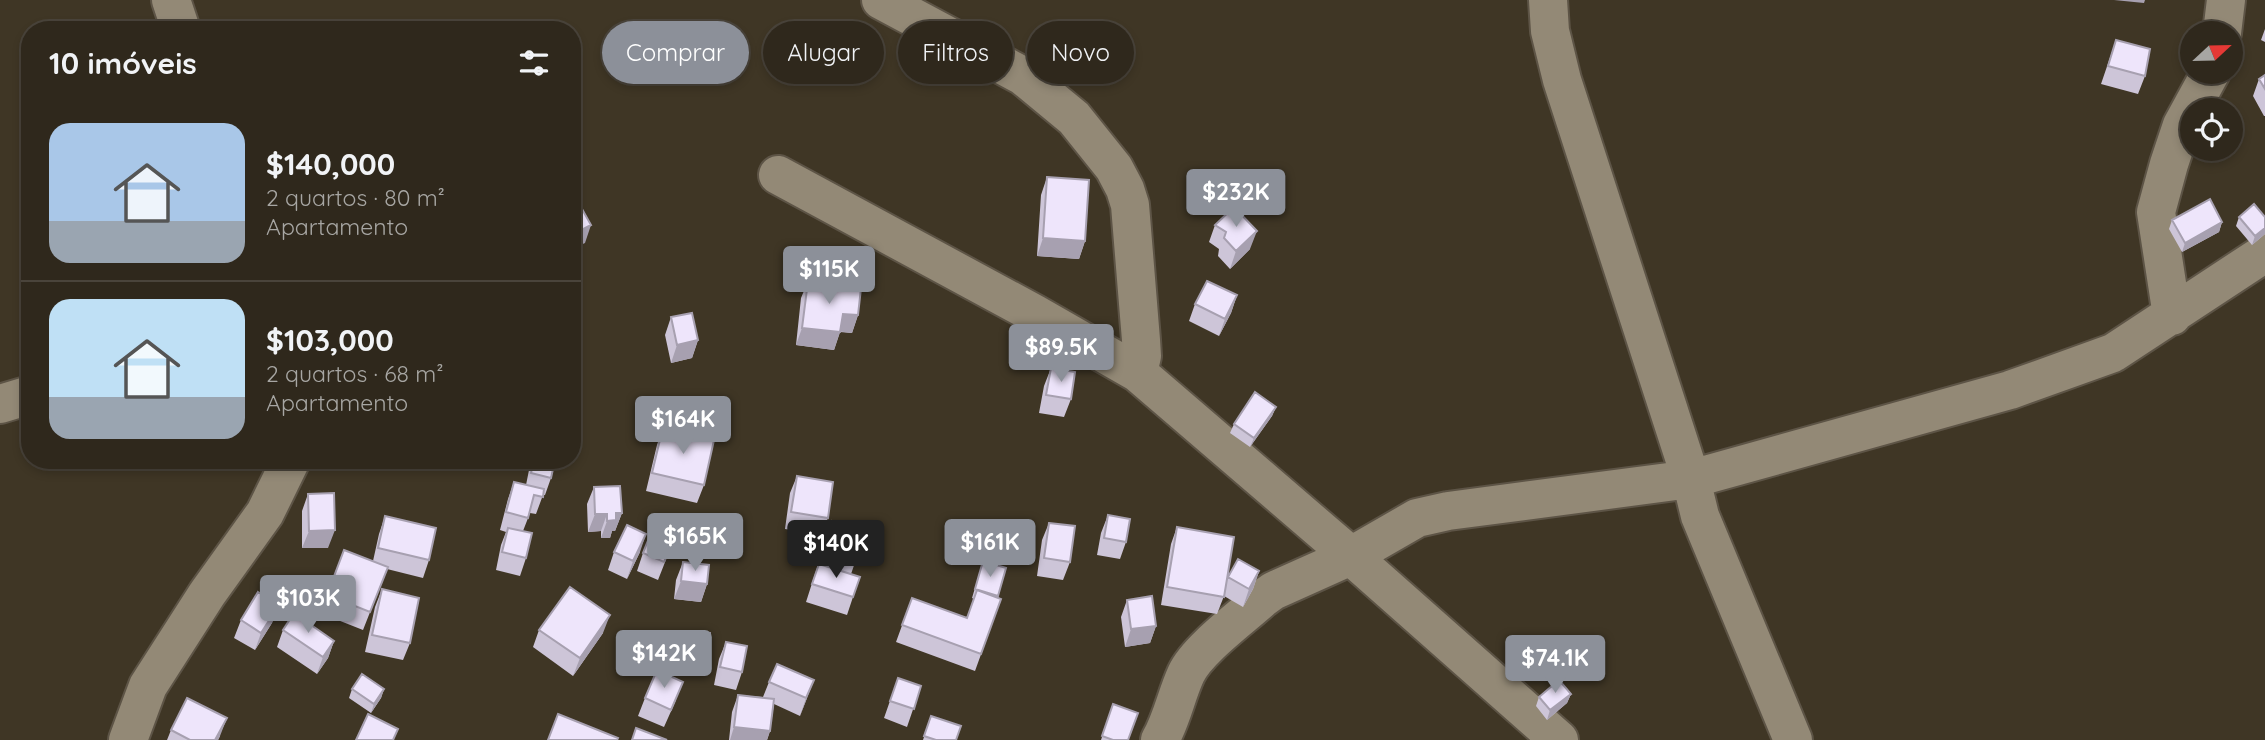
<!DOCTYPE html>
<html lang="pt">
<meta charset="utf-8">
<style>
:root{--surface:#2f281c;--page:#3b3429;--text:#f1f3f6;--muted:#a7a6a3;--line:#4a443b;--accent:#8c9099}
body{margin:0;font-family:Quicksand,sans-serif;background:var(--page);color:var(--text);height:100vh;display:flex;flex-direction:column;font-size:26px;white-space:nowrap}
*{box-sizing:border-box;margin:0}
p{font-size:23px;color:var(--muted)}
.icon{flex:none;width:38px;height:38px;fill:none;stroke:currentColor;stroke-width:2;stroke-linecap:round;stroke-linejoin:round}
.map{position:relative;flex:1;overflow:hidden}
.panel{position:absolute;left:21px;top:21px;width:560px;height:448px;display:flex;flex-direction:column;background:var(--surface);border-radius:28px;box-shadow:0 4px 10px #0003,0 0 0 2px var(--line)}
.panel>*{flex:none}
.banner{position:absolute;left:602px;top:21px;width:665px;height:63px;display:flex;gap:14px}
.needle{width:46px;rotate:68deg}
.fabs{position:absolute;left:2180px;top:21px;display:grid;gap:14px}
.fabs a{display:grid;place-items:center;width:63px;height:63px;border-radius:50%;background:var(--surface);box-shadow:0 4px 10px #0003,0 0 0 2px var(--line);font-size:35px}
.price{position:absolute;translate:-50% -60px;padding:0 16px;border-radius:7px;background:var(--accent);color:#fff;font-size:23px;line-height:46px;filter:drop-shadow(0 2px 4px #0008)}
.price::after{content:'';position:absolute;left:50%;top:42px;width:21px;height:16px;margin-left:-10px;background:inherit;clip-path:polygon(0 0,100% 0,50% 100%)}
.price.current{background:#222;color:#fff}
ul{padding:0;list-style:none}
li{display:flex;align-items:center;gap:21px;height:175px;padding:0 28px}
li+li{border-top:2px solid var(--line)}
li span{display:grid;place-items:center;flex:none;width:196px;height:140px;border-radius:21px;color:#555}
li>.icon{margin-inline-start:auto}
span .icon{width:84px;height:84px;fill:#fffc;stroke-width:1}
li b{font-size:30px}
h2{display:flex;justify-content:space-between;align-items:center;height:84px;padding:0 28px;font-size:30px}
.chip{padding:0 24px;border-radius:32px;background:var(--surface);box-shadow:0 4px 10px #0003,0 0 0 2px var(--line);font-size:24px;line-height:63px}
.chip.current{background:var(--accent);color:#fff}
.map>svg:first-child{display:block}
</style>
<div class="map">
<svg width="2265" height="740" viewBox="0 0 2265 740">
<rect width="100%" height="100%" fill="#3f3625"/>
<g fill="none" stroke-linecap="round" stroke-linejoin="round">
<!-- minor casing -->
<g stroke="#5d5446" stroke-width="42">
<path id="minor" d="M171,0L181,30
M881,0L1023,76L1074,118L1114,168L1125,189L1130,205L1141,340L1142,356L1138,373L1351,556L1559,740
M1548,0L1550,31L1562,80L1691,479L1700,516L1793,740
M2222,33L2226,0
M778,175L1035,314L1138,373
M2172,316L2156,212L2169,164L2182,125L2211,72
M0,404L30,395
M128,740L148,686L207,594L265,513L291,460
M1160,740C1172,719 1176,696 1186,674C1197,650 1241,618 1262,599L1273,591L1351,556L1417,518L1448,511L1691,479L2010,390L2113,353L2265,253"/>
</g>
<!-- minor -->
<use href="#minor" stroke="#938976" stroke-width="38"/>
</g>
<!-- wall -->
<path fill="#cdc5d8" d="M2265,29V42L2261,40Z
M2116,40L2145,76L2138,94L2101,84Z
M2265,75V116H2264L2253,96L2259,79Z
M1047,177L1085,241L1079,259L1037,256L1041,195Z
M2239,217H2265V234L2252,245L2236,226Z
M2172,220L2222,222L2219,232L2182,252L2169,229Z
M1215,225L1250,249L1230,269L1218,256L1219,249L1209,242Z
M808,281L858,315L852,333L840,332L834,350L796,345L801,298Z
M1237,295L1231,313L1219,336L1189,321L1195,304Z
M671,317L698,340L692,358L671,363L665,335Z
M1051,368L1071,399L1064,417L1039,413L1044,386Z
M1276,407L1272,416L1250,447L1230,433L1234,424Z
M663,427L704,485L697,503L646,491L657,445Z
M531,460H555L551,478L545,495H543L536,514L530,513L523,531L526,558L520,576L496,570L501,545L506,532L500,530L508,499L514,482L526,485Z
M797,476L828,518L821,535L785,529L790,493Z
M594,487L622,513L615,531H612L610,538H601V531L588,532L587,504Z
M308,494L328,548H302V511Z
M1108,515L1126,542L1120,559L1097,555L1101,533Z
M385,516L429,560L423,578L387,569L363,630L320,613L344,550L373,561L379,534Z
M832,521L866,531L851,574L853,597L847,615L806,602Z
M1049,523L1070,562L1063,580L1037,576L1042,540Z
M1177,527L1227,580L1228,577L1259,571L1253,589L1243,607L1224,596L1217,614L1161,605L1171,544Z
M671,547L658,580L637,571L643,553Z
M614,552H640L627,579L608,570Z
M983,561L1006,568L997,597L1001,599L975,671L896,642L912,598L967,618L974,599L972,598Z
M683,562L707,584L701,602L674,599L676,580Z
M382,589L410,643L403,660L365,652L375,607Z
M1127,600L1156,626L1150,643L1125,647L1121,617Z
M279,605L272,623L255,650L234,638L241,620Z
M283,630L334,641L328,658L317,674L277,647Z
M539,630L603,633L573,676L533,647Z
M672,634L704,674L667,675L676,700L664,727L638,716L645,698L666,675V651Z
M726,642L742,672L736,690L714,685L719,659Z
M898,678L921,686L907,727L884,718Z
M769,682L807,698L800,716L774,704L770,731L767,740H729L732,712L738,695L763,697Z
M352,689H384L381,698L371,713L349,698Z
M1571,694L1567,703L1547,720L1536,706L1539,697Z
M1113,704L1128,740H1101Z
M931,716L956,740H923Z
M171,730L220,736L218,740H167Z"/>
<!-- shaded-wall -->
<path fill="#a7a0b0" d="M2114,0H2145L2144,3Z
M2222,222L2219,232L2182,252L2185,243Z
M591,225L585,243L572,249V235Z
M2265,228V234L2252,245L2255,236Z
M1257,231L1250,249L1230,269L1236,251Z
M1043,238L1085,241L1079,259L1037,256Z
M1237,295L1231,313L1219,336L1225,319Z
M843,314L858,315L852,333L836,331Z
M802,328L840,332L834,350L796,345Z
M698,340L692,358L671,363L677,345Z
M1276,407L1272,416L1250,447L1254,438Z
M308,460H334L333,463Z
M616,513H622L615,531H612L610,538H601L607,521Z
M595,514H607L601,531L588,532Z
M335,530L328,548H302L309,531Z
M646,534L640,552L627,579L633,561Z
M1259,571L1253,589L1243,607L1249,589Z
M681,581L707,584L701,602L674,599Z
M279,605L272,623L255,650L261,633Z
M610,615L603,633L573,676L580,658Z
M1156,626L1150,643L1125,647L1131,629Z
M334,641L328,658L317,674L323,657Z
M710,657L704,674L666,675L673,658Z
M814,680L800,716L806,698Z
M384,689L381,698L371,713L374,704Z
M1571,694L1567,703L1547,720L1550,710Z
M227,718L220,736L218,740H215Z
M734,727L770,731L767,740H730Z"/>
<!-- building -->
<path fill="#eee5fb" stroke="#a7a0b0" stroke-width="2" d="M2116,40L2150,49L2145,76L2108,66Z
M2265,75V89L2259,79Z
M1047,177L1089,180L1085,241L1043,238Z
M2210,199L2222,222L2185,243L2172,220Z
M577,200L591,225L572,235V203Z
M2254,204L2265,217V228L2255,236L2239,217Z
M1234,207L1257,231L1236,251L1224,238L1226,232L1215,225Z
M808,281L861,288L858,315L843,314L840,332L802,328Z
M1207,281L1237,295L1225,319L1195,304Z
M692,313L698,340L677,345L671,317Z
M1051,368L1075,372L1071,399L1046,395Z
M1255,392L1276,407L1254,438L1234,424Z
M663,427L714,440L704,485L652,473Z
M534,460H555L551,478L531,473Z
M797,476L833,482L828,518L791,512Z
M514,482L544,489L543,497L534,495L528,518L506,512Z
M620,486L622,513H616V520L607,521V514H595L594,487Z
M334,493L335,530L309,531L308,494Z
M1108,515L1130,519L1126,542L1104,538Z
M385,516L436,528L429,560L378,548Z
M832,521L866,531L857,558L823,547Z
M1049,523L1075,526L1070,562L1044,558Z
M627,525L646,534L633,561L614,552Z
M1177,527L1234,537L1224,597L1167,587Z
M508,528L532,533L526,558L502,552Z
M649,538L671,547L664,562L643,553Z
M344,550L388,567L370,612L327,595Z
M1238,559L1259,571L1249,589L1228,577Z
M983,561L1006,568L998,596L975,589Z
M683,562L709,565L707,584L681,581Z
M819,564L860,577L853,597L812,584Z
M570,587L610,615L580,658L539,630Z
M382,589L419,598L410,643L372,635Z
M977,590L1001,599L981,654L902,625L912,598L967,618Z
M258,592L279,605L261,633L241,620Z
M1152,596L1156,626L1131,629L1127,600Z
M294,613L334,641L323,657L283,630Z
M710,633V657L673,658L672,634Z
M726,642L747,646L742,672L720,667Z
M777,664L814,680L806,698L769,682Z
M657,670L683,682L671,710L645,698Z
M362,674L384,689L374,704L352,689Z
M898,678L921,686L914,709L890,701Z
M1559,680L1571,694L1550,710L1539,697Z
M738,695L774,699L770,731L734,727Z
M187,698L227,718L215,740H190L171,730Z
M1113,704L1138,713L1128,740H1113L1102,736Z
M368,714L398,729L393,740H356Z
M558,714L618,738L617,740H548Z
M931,716L961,726L956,740H936L924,736Z
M636,728L667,740H632Z"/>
</svg>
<div class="fabs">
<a><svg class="needle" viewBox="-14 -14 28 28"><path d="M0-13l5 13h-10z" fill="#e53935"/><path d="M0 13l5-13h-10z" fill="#a7a6a3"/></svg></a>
<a><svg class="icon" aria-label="locate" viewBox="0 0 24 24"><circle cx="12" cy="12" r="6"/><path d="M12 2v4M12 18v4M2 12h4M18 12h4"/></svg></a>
</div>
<b class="price" style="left:1236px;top:229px">$232K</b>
<b class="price" style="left:829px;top:306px">$115K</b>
<b class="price" style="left:1061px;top:384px">$89.5K</b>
<b class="price" style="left:683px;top:456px">$164K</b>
<b class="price" style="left:695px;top:573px">$165K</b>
<b class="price" style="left:990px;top:579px">$161K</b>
<b class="price current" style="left:836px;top:580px">$140K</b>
<b class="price" style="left:308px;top:635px">$103K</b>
<b class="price" style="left:664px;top:690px">$142K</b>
<b class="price" style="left:1555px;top:695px">$74.1K</b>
<div class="banner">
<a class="chip current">Comprar</a>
<a class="chip">Alugar</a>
<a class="chip">Filtros</a>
<a class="chip">Novo</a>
</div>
<section class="panel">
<h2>10 imóveis<svg class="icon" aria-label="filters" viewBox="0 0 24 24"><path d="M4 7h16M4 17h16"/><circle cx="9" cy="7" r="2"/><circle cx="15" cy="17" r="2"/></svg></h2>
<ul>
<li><span style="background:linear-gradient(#a9c7e8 70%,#9aa5b1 0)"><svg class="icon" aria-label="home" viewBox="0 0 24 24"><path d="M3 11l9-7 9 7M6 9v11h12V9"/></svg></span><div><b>$140,000</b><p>2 quartos · 80 m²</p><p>Apartamento</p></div></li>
<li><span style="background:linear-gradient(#bfe0f5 70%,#9aa5b1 0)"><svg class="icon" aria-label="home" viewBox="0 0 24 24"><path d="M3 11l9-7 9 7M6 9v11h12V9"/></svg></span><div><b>$103,000</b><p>2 quartos · 68 m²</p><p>Apartamento</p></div></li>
</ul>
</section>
</div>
